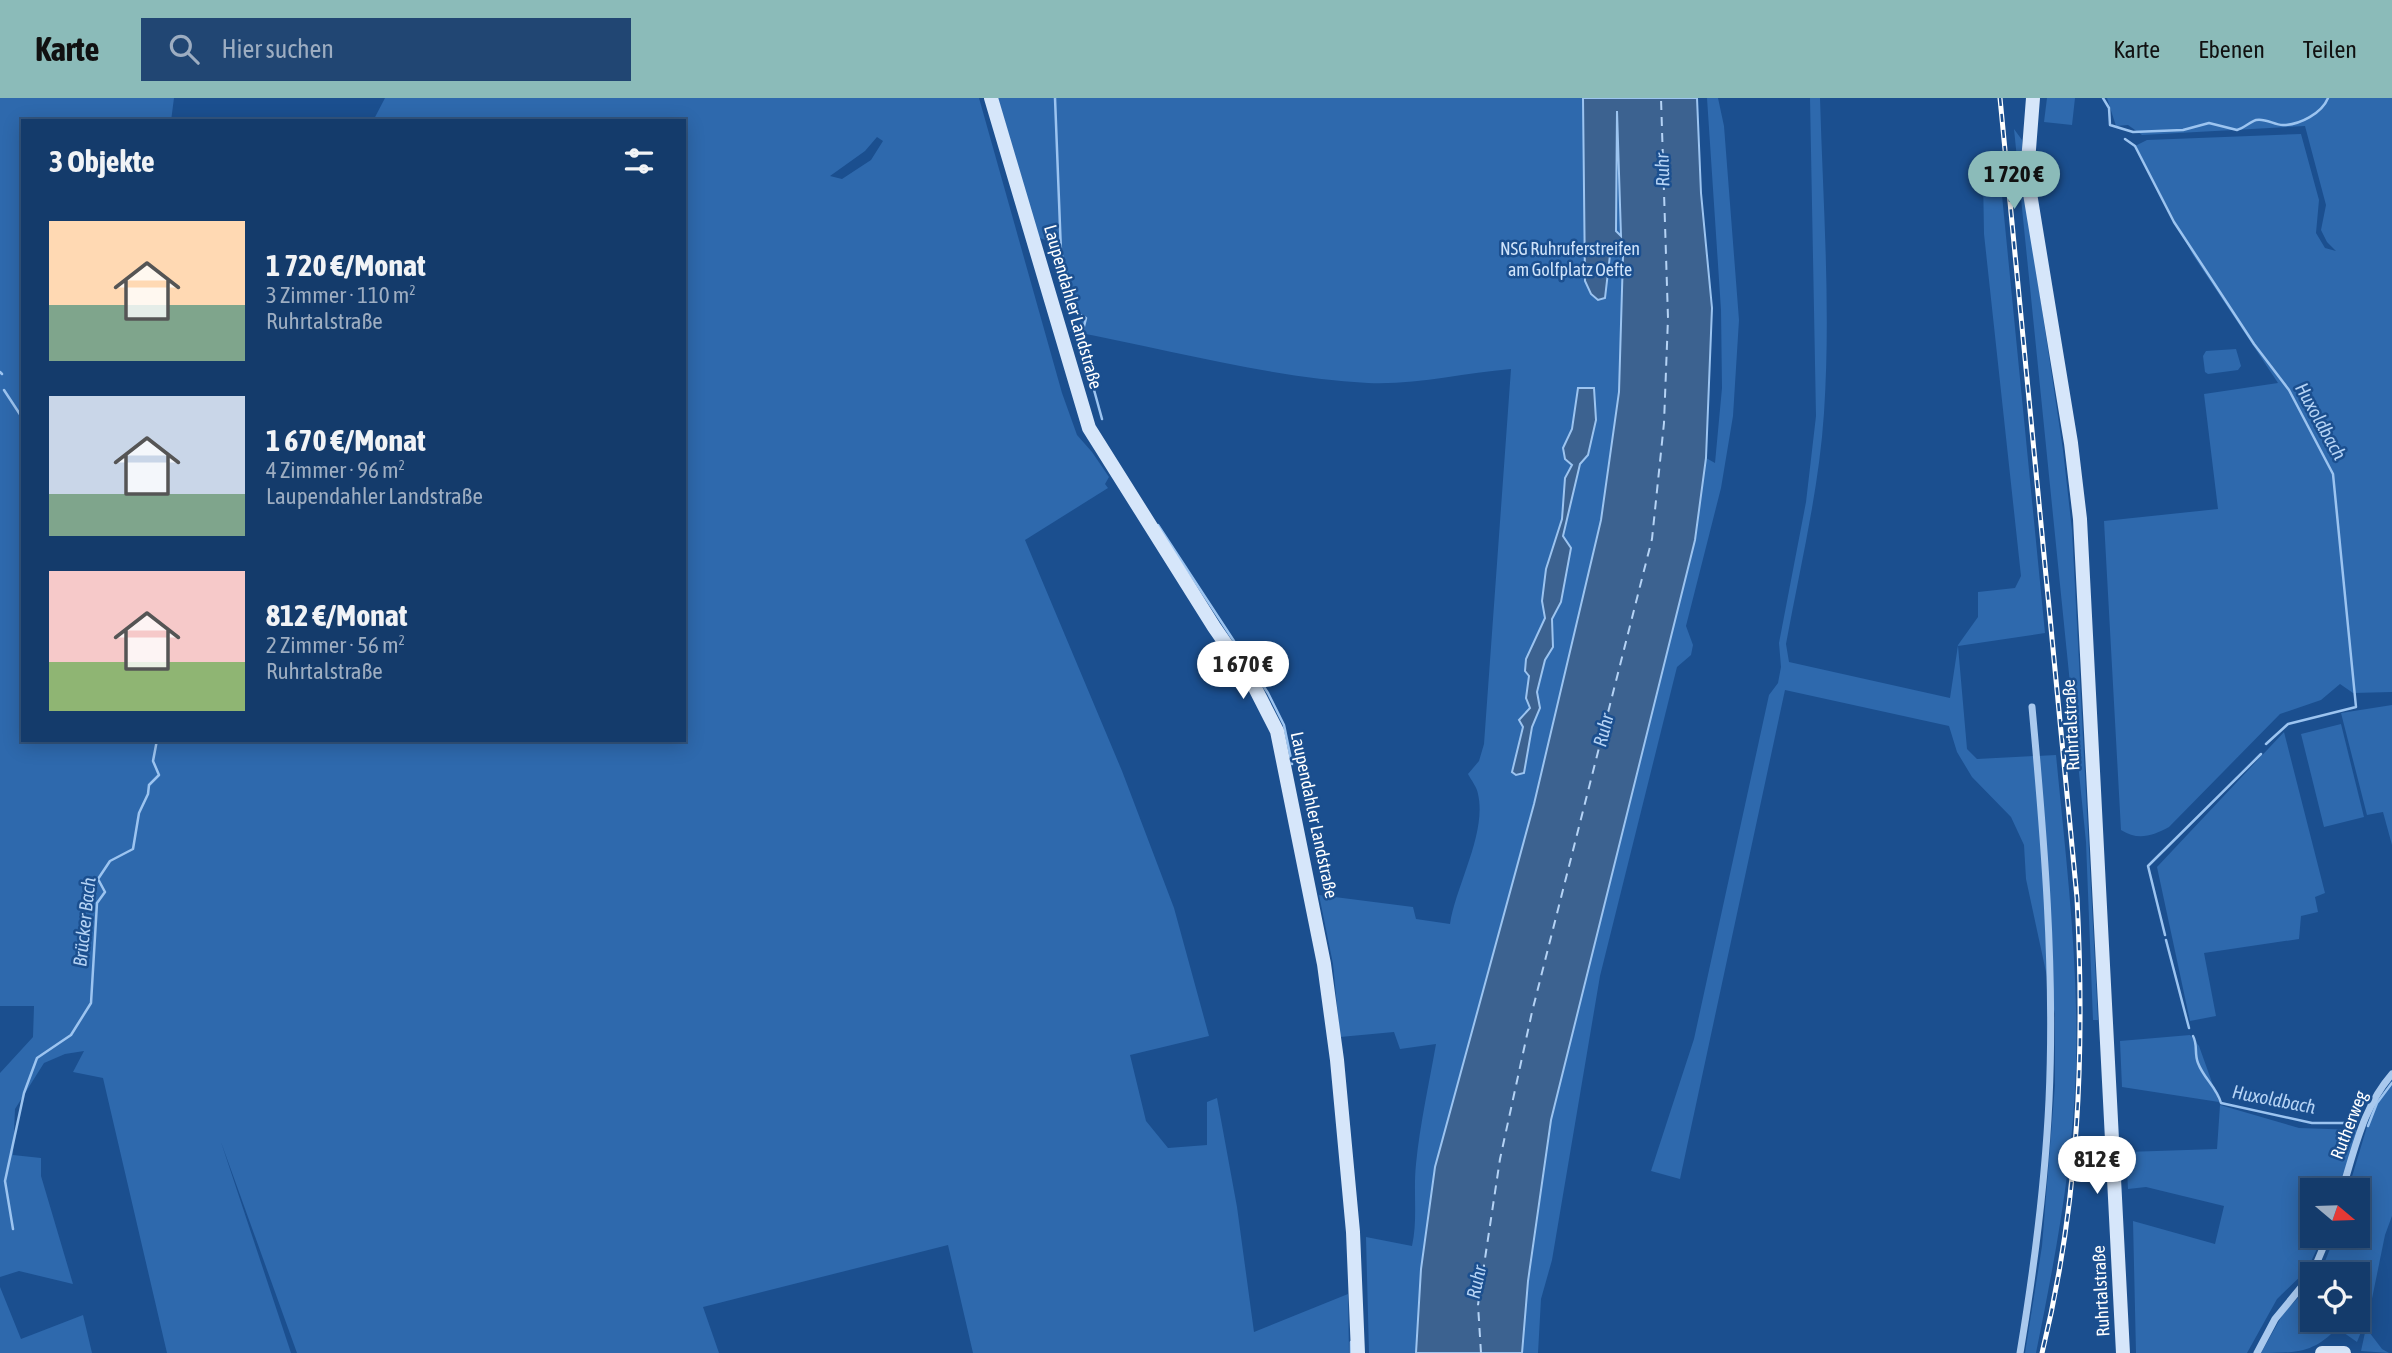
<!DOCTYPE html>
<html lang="de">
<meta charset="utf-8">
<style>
:root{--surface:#143b6b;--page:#214673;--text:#f1f3f6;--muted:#9dadc1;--line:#33557e;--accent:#8bbbb9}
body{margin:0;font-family:"Asap Condensed",sans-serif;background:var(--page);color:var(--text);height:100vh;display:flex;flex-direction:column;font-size:26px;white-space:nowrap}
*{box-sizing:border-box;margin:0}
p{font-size:23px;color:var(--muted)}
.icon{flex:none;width:38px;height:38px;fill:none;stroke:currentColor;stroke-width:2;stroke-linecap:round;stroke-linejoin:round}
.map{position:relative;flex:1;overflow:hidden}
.drawer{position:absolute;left:21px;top:21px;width:665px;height:623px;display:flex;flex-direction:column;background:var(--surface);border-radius:0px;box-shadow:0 4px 18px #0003,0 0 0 2px var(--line)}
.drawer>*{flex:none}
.needle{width:46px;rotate:109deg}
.fabs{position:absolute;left:2300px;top:1080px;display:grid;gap:14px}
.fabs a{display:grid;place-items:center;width:70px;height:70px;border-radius:0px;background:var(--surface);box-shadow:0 4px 18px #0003,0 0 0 2px var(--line);font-size:35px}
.price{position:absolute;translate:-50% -60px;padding:0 16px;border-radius:24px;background:#fff;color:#222;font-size:23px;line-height:46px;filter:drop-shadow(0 2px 4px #0008)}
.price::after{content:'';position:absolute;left:50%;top:42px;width:21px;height:16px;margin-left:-10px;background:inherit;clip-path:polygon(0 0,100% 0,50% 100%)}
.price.active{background:var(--accent);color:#111}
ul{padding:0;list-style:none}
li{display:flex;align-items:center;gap:21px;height:175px;padding:0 28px}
li span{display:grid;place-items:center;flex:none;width:196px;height:140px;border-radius:0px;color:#555}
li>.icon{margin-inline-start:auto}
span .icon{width:84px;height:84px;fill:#fffc;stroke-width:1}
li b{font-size:30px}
h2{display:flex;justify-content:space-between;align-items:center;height:84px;padding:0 28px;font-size:30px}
header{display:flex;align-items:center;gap:42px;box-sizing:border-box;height:98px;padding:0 35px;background:var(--accent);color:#111}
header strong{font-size:33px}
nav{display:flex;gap:38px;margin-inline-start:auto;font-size:24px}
.search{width:490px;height:63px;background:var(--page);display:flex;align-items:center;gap:18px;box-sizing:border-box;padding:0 24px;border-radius:0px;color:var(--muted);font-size:26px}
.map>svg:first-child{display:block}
</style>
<header>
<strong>Karte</strong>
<div class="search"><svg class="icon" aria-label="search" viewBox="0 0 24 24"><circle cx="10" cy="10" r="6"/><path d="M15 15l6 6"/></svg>Hier suchen</div>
<nav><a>Karte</a><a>Ebenen</a><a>Teilen</a></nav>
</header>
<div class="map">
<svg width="2392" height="1255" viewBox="0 0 2392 1255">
<rect width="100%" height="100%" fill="#1b4f8f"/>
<!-- green -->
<path fill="#2e69ad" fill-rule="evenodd" d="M0,0H174L171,23H23V642H684V23H373L385,0H979L1062,295L1077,337L1092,354L1109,379L1105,386L1108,390L1025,442L1122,673L1174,810L1209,938L1130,957L1146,1023L1168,1050L1207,1047V1004L1217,1000L1237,1109L1254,1234L1348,1196L1349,1255H973L948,1147L703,1209L719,1255H297L221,1044L291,1255H167L103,980L73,974L84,953L65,956L44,965L15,1011L13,1057L41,1060V1078L73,1186L19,1173L0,1179V975L33,939L34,908H0ZM877,39L883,43L871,62L842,81L830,78L865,53Z
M998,0H1623L1627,157L1620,294L1611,386L1534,706L1435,1069L1421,1171L1416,1255H1369L1366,1139L1412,1148C1418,1121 1413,1094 1416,1066C1420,1026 1429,986 1436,946L1400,951L1394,934L1340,939L1333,866L1319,797L1413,809L1416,821L1450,826C1456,787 1487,735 1478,696C1477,689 1471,682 1468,676L1479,663L1484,646L1511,271C1463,275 1417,287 1368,285C1270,280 1167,251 1070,233L1077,223L1053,144L1039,140Z
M1707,0H1718L1724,28L1739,222L1733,318L1721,390L1686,528L1693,547L1691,557L1677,569L1600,878L1552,1162L1541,1201L1538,1255H1522L1528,1183L1551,1022L1695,442L1706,360L1715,365L1722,290L1721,212Z
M1810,0H1820C1823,105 1831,210 1824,315C1819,392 1800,469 1786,546L1789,564L1950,600L1958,547L1978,519V494L2015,490L2021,478L1984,136L1983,78L2000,77L2045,535L1958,548L1967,651L1977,661L2056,657C2066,761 2079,866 2076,970C2073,1066 2055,1161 2036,1255H2025L2042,1148L2055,987V916L2026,781L2024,747L2011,719L1972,679L1957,654L1949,628L1785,592L1680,1081L1651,1073L1694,941L1769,597L1778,585L1781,569L1779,545L1806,404L1816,318Z
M2047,0H2075L2072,27L2044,24Z
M2107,0H2392V594L2353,595L2340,586L2321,602L2280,616L2169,729C2152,738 2138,743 2121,732L2104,423L2218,411L2204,296L2278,285L2193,157L2135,48L2147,42L2301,36L2319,102L2316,135L2325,150L2336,153L2327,144L2321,132L2326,107L2305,28L2142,37L2128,27L2116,28Z
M2014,31L2022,42L2023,84L2063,352L2072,432L2098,922H2093L2086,744Z
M2236,251L2241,268L2238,272L2208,276L2205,274L2203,258L2206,253Z
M2392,607V747L2383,714L2367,717L2341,615Z
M2341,626L2364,719L2324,729L2301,636Z
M2284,634L2325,795L2315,799L2318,814L2301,818L2299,841L2204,855L2216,918L2190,923L2157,769Z
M2190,937L2199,948L2219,1004L2122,989L2120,943Z
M2392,982V1118L2385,1137L2366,1230L2382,1251L2389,1255L2361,1253L2366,1230L2363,1229L2357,1244L2337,1230C2314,1255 2296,1255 2261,1255L2284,1214L2312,1186V1222H2357V1176H2320L2335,1138H2357V1092H2348L2372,1012Z
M2220,1007L2299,1030L2358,1032L2339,1092H2312V1138H2323L2307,1172L2277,1201L2247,1255H2136L2133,1123L2215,1146L2224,1108L2146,1089L2128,1091L2126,1054L2217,1051Z
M0,1189L21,1241L83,1217L92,1255H0Z"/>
<!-- water -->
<path fill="#3c6290" stroke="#9cc4f0" stroke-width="2" fill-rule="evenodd" d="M1583,0H1697L1701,95L1712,210L1706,360L1695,442L1551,1022L1528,1183L1522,1255H1416L1421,1171L1435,1069L1534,706L1601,422L1619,294L1623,158L1617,152L1610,157L1605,200L1598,202L1591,196L1585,183ZM1617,13L1621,138L1616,133Z
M1578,290H1594L1596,322L1588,357L1580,366L1563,438L1571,450L1561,504L1552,521L1553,549L1545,562L1537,594L1540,610L1532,629L1524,675L1516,677L1512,674L1523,629L1519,622L1530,610L1526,600L1529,578L1525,573L1526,561L1545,520L1542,503L1546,471L1562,421L1565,380L1572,367L1565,361L1563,350L1572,331Z"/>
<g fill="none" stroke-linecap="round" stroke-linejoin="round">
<!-- stream -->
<path stroke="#9cc4f0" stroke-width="2.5" d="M1055,0L1061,154L1077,215L1086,220L1083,232
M2103,0L2109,10L2110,27L2133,34L2183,32L2209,25L2237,32C2244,30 2250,24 2256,22C2266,20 2274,27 2283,27C2300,27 2322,15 2328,0
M2125,41L2135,48L2174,124L2254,246L2289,292L2333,376L2356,609L2288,626L2266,646
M1080,241L1102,321
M0,274L2,276
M4,292L23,321
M1158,427L1268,595L1284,627L1292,666
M2165,837L2148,768L2261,656
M2166,842L2189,930
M2193,938C2198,947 2194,955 2198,965C2204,981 2216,988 2221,1005L2312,1025H2355
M2368,1028L2377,1005L2392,985
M13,1131L5,1083L24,995L37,960L71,937L91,905L97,805L105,794L98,781L110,763L133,751L139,715L148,696L149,687L159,677L153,663L157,642
M1351,1244V1255"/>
<!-- ferry -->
<path stroke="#b5d3f5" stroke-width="2" stroke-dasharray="9 7" stroke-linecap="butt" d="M1481,1255L1478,1207L1500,1061L1532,914L1652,441L1664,325L1668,220L1661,0"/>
<!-- street -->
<path stroke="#a9c9ee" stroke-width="7" d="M2342,1092C2355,1051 2363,1009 2392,976
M2312,1176L2328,1138
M2020,1255C2034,1171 2045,1087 2049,1002C2055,871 2044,739 2032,609
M2257,1255L2275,1221L2312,1176"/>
<!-- secondary -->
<path stroke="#d6e6fa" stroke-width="14" d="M991,0L1089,330L1214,529L1252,584L1277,633L1324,866L1337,962L1353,1134L1358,1255
M2033,0L2027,77L2071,345L2080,421L2123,1255
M2322,1255H2344"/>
<!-- rail casing -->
<g stroke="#fff" stroke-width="5">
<path id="rail" d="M2000,0L2077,800C2085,953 2079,1105 2042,1255"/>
</g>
<!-- rail -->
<use href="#rail" stroke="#1b4f8f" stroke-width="2.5" stroke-dasharray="8" stroke-linecap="butt"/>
</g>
<g text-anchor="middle" stroke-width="5" stroke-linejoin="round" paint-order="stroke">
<!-- park labels -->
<g font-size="18" fill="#cfe3fa" stroke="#1b4f8f">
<text x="1570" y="157">NSG Ruhruferstreifen<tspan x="1570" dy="21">am Golfplatz Oefte</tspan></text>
</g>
<!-- street labels -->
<g font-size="18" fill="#fff" stroke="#1b4f8f">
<text transform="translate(1073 209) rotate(74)" y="6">Laupendahler Landstraße</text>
<text transform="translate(2071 627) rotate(-93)" y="6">Ruhrtalstraße</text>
<text transform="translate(1314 717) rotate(78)" y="6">Laupendahler Landstraße</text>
<text transform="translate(2349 1027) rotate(-69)" y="6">Rutherweg</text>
<text transform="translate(2101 1193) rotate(-93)" y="6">Ruhrtalstraße</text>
</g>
<!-- water labels -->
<g font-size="19" font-style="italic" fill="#b5d3f5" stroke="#1b4f8f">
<text transform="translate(1662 72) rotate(-92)" y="7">Ruhr</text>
<text transform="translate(2321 323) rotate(61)" y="7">Huxoldbach</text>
<text transform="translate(1603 632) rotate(-76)" y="7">Ruhr</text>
<text transform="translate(84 824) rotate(-84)" y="7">Brücker Bach</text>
<text transform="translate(2274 1001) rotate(11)" y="7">Huxoldbach</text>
<text transform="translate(1476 1184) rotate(-78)" y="7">Ruhr</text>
</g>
</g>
</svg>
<div class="fabs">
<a><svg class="needle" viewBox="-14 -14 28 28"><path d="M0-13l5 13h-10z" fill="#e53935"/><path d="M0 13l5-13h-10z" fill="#9dadc1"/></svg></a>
<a><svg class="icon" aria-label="locate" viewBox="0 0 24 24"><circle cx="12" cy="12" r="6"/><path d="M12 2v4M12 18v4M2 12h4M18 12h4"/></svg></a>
</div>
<b class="price active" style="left:2014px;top:113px">1 720 €</b>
<b class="price" style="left:1243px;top:603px">1 670 €</b>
<b class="price" style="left:2097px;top:1098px">812 €</b>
<section class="drawer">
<h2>3 Objekte<svg class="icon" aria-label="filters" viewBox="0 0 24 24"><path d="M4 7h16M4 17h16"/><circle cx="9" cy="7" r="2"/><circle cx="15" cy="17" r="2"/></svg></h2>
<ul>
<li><span style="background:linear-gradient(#ffd9b3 60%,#7fa58c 0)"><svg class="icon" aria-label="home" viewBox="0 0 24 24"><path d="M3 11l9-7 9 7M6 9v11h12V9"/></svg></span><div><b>1 720 €/Monat</b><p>3 Zimmer · 110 m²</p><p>Ruhrtalstraße</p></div></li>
<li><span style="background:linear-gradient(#c9d6e8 70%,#7fa58c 0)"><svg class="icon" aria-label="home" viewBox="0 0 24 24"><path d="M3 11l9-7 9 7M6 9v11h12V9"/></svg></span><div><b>1 670 €/Monat</b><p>4 Zimmer · 96 m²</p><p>Laupendahler Landstraße</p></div></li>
<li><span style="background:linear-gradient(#f6c9c9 65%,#8fb573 0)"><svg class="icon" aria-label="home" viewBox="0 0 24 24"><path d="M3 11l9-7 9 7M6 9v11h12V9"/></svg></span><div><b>812 €/Monat</b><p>2 Zimmer · 56 m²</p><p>Ruhrtalstraße</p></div></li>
</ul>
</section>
</div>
